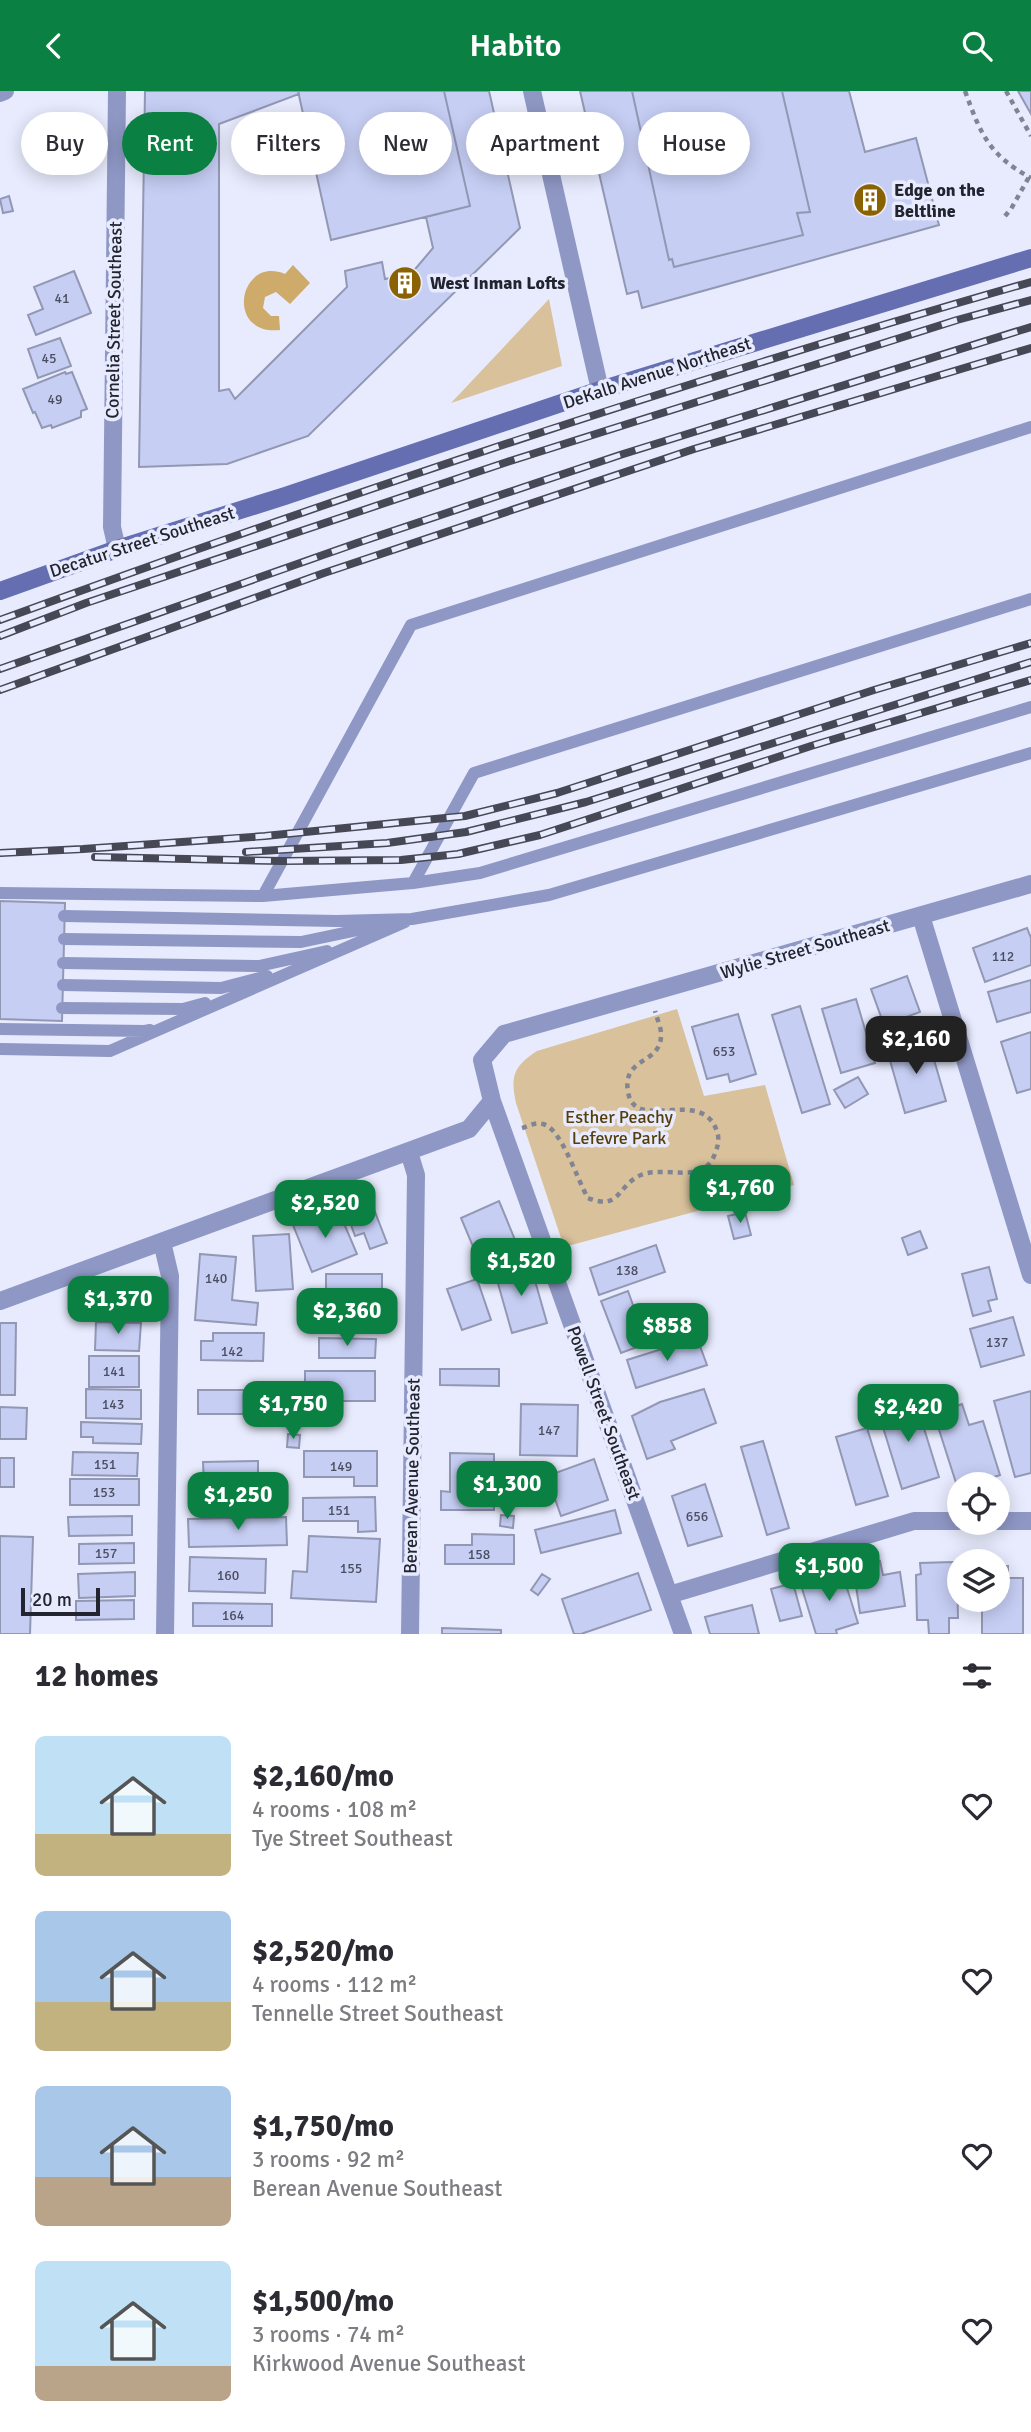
<!DOCTYPE html>
<meta charset="utf-8">
<style>
:root{--surface:#fff;--page:#f2f2f3;--text:#2b2b33;--muted:#7c7c81;--accent:#0b8043}
body{margin:0;font-family:Signika,sans-serif;background:var(--page);color:var(--text);height:100vh;display:flex;flex-direction:column;font-size:26px;white-space:nowrap}
*{box-sizing:border-box;margin:0}
p{font-size:23px;color:var(--muted)}
.icon{flex:none;width:38px;height:38px;fill:none;stroke:currentColor;stroke-width:2;stroke-linecap:round;stroke-linejoin:round}
.map{position:relative;height:1543px;overflow:hidden}
.panel{display:flex;flex-direction:column;background:var(--surface);flex:1}
.panel>*{flex:none}
.guide{position:absolute;left:21px;top:21px;width:990px;height:63px;display:flex;gap:14px}
.controls{position:absolute;left:947px;top:1381px;display:grid;gap:14px}
.controls a{display:grid;place-items:center;width:63px;height:63px;border-radius:50%;background:var(--surface);box-shadow:0 4px 18px #0003;font-size:35px}
.scale{position:absolute;left:21px;bottom:18px;width:79px;box-sizing:border-box;padding-left:7px;border:4px solid #222430;border-top:0;font-size:19px;line-height:24px;white-space:nowrap;color:#222430;-webkit-text-stroke:5px #e7ebfd;paint-order:stroke}
.price{position:absolute;translate:-50% -60px;padding:0 16px;border-radius:14px;background:var(--accent);color:#fff;font-size:23px;line-height:46px;filter:drop-shadow(0 2px 4px #0008)}
.price::after{content:'';position:absolute;left:50%;top:42px;width:21px;height:16px;margin-left:-10px;background:inherit;clip-path:polygon(0 0,100% 0,50% 100%)}
.price.active{background:#222;color:#fff}
ul{padding:0;list-style:none}
li{display:flex;align-items:center;gap:21px;height:175px;padding:0 35px}
li span{display:grid;place-items:center;flex:none;width:196px;height:140px;border-radius:10px;color:#555}
li>.icon{margin-inline-start:auto}
span .icon{width:84px;height:84px;fill:#fffc;stroke-width:1}
li b{font-size:30px}
h2{display:flex;justify-content:space-between;align-items:center;height:84px;padding:0 35px;font-size:30px}
.pill{padding:0 24px;border-radius:32px;background:var(--surface);box-shadow:0 4px 18px #0003;font-size:24px;line-height:63px}
.pill.active{background:var(--accent);color:#fff}
header{display:flex;justify-content:space-between;align-items:center;height:91px;padding:0 35px;background:var(--accent);color:#fff;font-size:32px;font-weight:600}
.map>svg:first-child{display:block}
</style>
<header><svg class="icon" aria-label="back" viewBox="0 0 24 24"><path d="M15 5l-7 7 7 7"/></svg>Habito<svg class="icon" aria-label="search" viewBox="0 0 24 24"><circle cx="10" cy="10" r="6"/><path d="M15 15l6 6"/></svg></header>
<div class="map">
<svg width="1031" height="1543" viewBox="0 0 1031 1543">
<rect width="100%" height="100%" fill="#e7ebfd"/>
<!-- green -->
<path fill="#d8c19b" d="M549,208L562,275L451,312Z
M677,918L704,1005L765,994L794,1094L564,1156L516,1012C510,985 514,975 537,960Z"/>
<!-- water -->
<path fill="#ceaa6b" d="M293,174L310,192L290,213L276,201L265,206L263,217L271,225H279L280,239C224,245 239,164 285,183Z"/>
<!-- building -->
<path fill="#c6cef4" stroke="#9297b3" stroke-width="2" d="M145,0H298L299,3L219,33V300L229,298L235,308L347,196L345,180L382,171L385,188L411,183L433,157L426,126L470,115L444,0H489L520,137L308,345L227,373L139,376Z
M298,0H444L470,115L331,149Z
M580,0H632L669,169L672,168L674,176L803,144L797,122L810,121L782,0H849L865,61L916,47L939,134L642,217L638,200L627,203Z
M632,0H782L810,121L797,122L803,144L674,176L672,168L669,169Z
M1018,0H1031V23Z
M9,105L13,120L3,122L0,108Z
M74,180L91,222L36,244L28,224L43,218L34,196Z
M60,247L71,275L38,287L28,258Z
M65,281L66,283L72,281L87,318L81,320V326L52,337L51,334L42,337L35,321L33,322L23,298Z
M0,810L65,812L62,930L0,928Z
M1027,837L1031,847V874L985,891L973,857Z
M907,885L920,921L884,934L871,898Z
M1031,889V921L997,931L988,901Z
M856,908L875,972L841,982L822,918Z
M800,915L830,1013L802,1022L772,924Z
M738,923L756,983L730,991L728,983L707,988L692,936Z
M1031,941V998L1017,1002L1001,951Z
M928,948L946,1010L905,1022L887,959Z
M858,986L868,1003L845,1017L834,999Z
M370,1108L387,1152L370,1158L364,1142L355,1145L345,1117Z
M499,1110L520,1161L482,1177L461,1127Z
M337,1116L357,1163L312,1181L293,1134Z
M745,1121L751,1144L734,1148L728,1125Z
M920,1140L927,1157L908,1164L902,1147Z
M289,1143L293,1198L256,1200L253,1145Z
M656,1154L665,1181L599,1204L590,1177Z
M200,1163L236,1166L232,1209L258,1212L256,1234L195,1229Z
M530,1172L547,1232L512,1242L495,1182Z
M989,1176L997,1208L988,1210L991,1220L973,1225L962,1183Z
M326,1183H382V1209H326Z
M115,1187L140,1188L139,1225L90,1224L91,1206H103L104,1196H115Z
M477,1188L491,1229L462,1239L447,1198Z
M628,1200L638,1228L655,1222L664,1246L621,1262L601,1210Z
M324,1212L378,1215V1234L323,1232Z
M1013,1226L1024,1264L981,1276L970,1238Z
M96,1231L141,1232L139,1260L95,1259Z
M0,1232H16L15,1304H0Z
M213,1242H264L263,1270L201,1269V1250H213Z
M319,1247L376,1248L375,1267H319Z
M697,1247L707,1274L636,1297L627,1269Z
M89,1265H139V1296H89Z
M440,1278H499V1295L440,1294Z
M305,1280H375V1310H305Z
M86,1298L141,1299V1328L86,1327Z
M704,1298L716,1332L671,1350L675,1358L647,1368L632,1325L660,1311Z
M198,1299H260V1323H198Z
M1031,1300V1382L1015,1386L994,1310Z
M915,1308L939,1386L902,1398L878,1320Z
M521,1313L578,1314L577,1365L520,1364Z
M962,1313L969,1334L983,1330L1000,1384L973,1393H959L958,1398L934,1323Z
M0,1316L27,1317L26,1348H0Z
M81,1331L142,1333L141,1353L93,1352V1346H81Z
M867,1337L888,1405L856,1414L836,1346Z
M288,1343L300,1344L299,1357L287,1356Z
M763,1350L789,1437L767,1444L741,1356Z
M304,1360H377V1395H354V1386H304Z
M73,1361L138,1362L137,1385L72,1384Z
M450,1362L494,1363V1419H441V1400L450,1401Z
M0,1367H14V1396H0Z
M594,1368L608,1409L561,1425L547,1385Z
M258,1370V1392L204,1393L203,1371Z
M70,1388H139V1414H70Z
M261,1392L262,1415L198,1418L197,1395Z
M705,1393L722,1445L688,1455L672,1405Z
M375,1406L376,1440L358,1441V1430H303V1407Z
M615,1419L621,1442L541,1462L535,1439Z
M501,1424L514,1425L513,1437L500,1435Z
M132,1425V1444L69,1445L68,1426Z
M286,1426L287,1454L189,1456L188,1428Z
M472,1443L514,1444V1473H445V1454H472Z
M0,1445L33,1446L30,1543H0Z
M309,1445L380,1448L376,1511L291,1507L293,1480L307,1481Z
M134,1452V1472L79,1473V1453Z
M190,1466L266,1468L265,1502L189,1500Z
M880,1470L883,1484L900,1481L905,1515L860,1522L853,1474Z
M953,1471V1481H957L958,1527H949V1543H929L928,1529H917L916,1484L921,1483L920,1472Z
M998,1475H1008V1487H1023V1543H982V1508H998Z
M841,1478L858,1532L836,1539L837,1543H816L800,1491Z
M135,1481V1505L79,1507L78,1483Z
M638,1482L651,1519L581,1543H574L562,1508Z
M542,1483L550,1488L538,1504L531,1499Z
M793,1492L802,1525L780,1530L771,1498Z
M134,1509V1528L76,1529V1510Z
M193,1512L272,1513V1535H193Z
M752,1514L759,1543H710L705,1526Z
M442,1537L501,1539V1543H442Z"/>
<g fill="none" stroke-linecap="round" stroke-linejoin="round">
<!-- path -->
<path stroke="#818492" stroke-width="4.5" stroke-dasharray="5 5" stroke-linecap="butt" d="M965,0C981,44 989,64 1031,87
M1006,0L1031,45
M1005,125L1011,118L1029,86
M522,1037C529,1035 535,1031 543,1033C562,1038 577,1089 588,1107C621,1120 617,1094 641,1084C665,1074 701,1094 714,1065C717,1058 719,1052 718,1044C705,992 635,1044 628,1001C622,966 659,974 661,946C662,938 657,928 655,920"/>
<!-- service -->
<path stroke="#8f98c5" stroke-width="12" d="M413,792L474,682L1031,508
M0,802L263,805L413,792L480,782L1031,616
M263,805L411,534L1031,336
M64,825L337,830L412,828L549,804L1031,662
M64,848L301,851L377,835
M63,872L259,875L327,860
M63,894L221,897L267,885
M62,917L183,918L205,912
M0,938L145,940L150,939
M0,958L110,960L405,831"/>
<!-- minor -->
<path stroke="#8f98c5" stroke-width="18" d="M117,0L112,436L117,458
M532,0L600,299
M0,2L5,0
M921,825L1031,1184
M409,1061L416,1084L410,1543
M162,1151L170,1185L165,1543
M0,1210L469,1038L492,1010
M998,1430H1031
M669,1504L914,1430H959
M683,1543L492,1010L482,969L504,943L1031,793"/>
<!-- secondary -->
<path stroke="#656eb0" stroke-width="18" d="M0,500L117,458L285,405L600,299L1031,167"/>
<!-- rail casing -->
<g stroke="#464855" stroke-width="8">
<path id="rail" d="M0,529C340,405 683,290 1031,191
M0,545L86,512L507,371L957,229L1031,209
M0,578L357,452L620,364L1031,236
M0,599L324,482L694,358L1031,257
M246,761L387,752L466,741L586,711L1031,571
M0,762L83,758L265,745L465,725L557,702L874,599L1031,552
M95,766L282,770L401,769L458,763L540,744L811,655L1031,589"/>
</g>
<!-- rail -->
<use href="#rail" stroke="#e7ebfd" stroke-width="5" stroke-dasharray="16" stroke-linecap="butt"/>
</g>
<!-- icons -->
<defs>
<g id="building-disc" transform="scale(1.75)"><circle r="9.5" fill="#8a6201" stroke="#e7ebfd"/><path d="M-4-6H4V6H1V3H-1V6H-4ZM-2.5-4.3h1.7v1.8h-1.7ZM.8-4.3h1.7v1.8H.8ZM-2.5-1h1.7V.8h-1.7ZM.8-1h1.7V.8H.8Z" fill="#fff"/></g>
</defs>
<g fill-rule="evenodd">
<use href="#building-disc" x="870" y="109"/>
<use href="#building-disc" x="405" y="192"/>
</g>
<g text-anchor="middle" stroke-width="7" stroke-linejoin="round" paint-order="stroke">
<!-- number labels -->
<g font-size="14" fill="#4b4e61">
<text x="62" y="212">41</text>
<text x="49" y="272">45</text>
<text x="55" y="313">49</text>
<text x="1003" y="870">112</text>
<text x="724" y="965">653</text>
<text x="627" y="1184">138</text>
<text x="216" y="1192">140</text>
<text x="997" y="1256">137</text>
<text x="232" y="1265">142</text>
<text x="114" y="1285">141</text>
<text x="113" y="1318">143</text>
<text x="549" y="1344">147</text>
<text x="105" y="1378">151</text>
<text x="341" y="1380">149</text>
<text x="104" y="1406">153</text>
<text x="339" y="1424">151</text>
<text x="697" y="1430">656</text>
<text x="106" y="1467">157</text>
<text x="479" y="1468">158</text>
<text x="351" y="1482">155</text>
<text x="228" y="1489">160</text>
<text x="233" y="1529">164</text>
</g>
<!-- poi labels -->
<g font-size="18" font-weight="bold" fill="#222430" stroke="#e7ebfd" text-anchor="start">
<text x="894" y="105">Edge on the<tspan x="894" dy="21">Beltline</tspan></text>
<text x="430" y="198">West Inman Lofts</text>
</g>
<!-- street labels -->
<g font-size="18" fill="#222430" stroke="#e7ebfd">
<text transform="translate(114 229) rotate(-89)" y="6">Cornelia Street Southeast</text>
<text transform="translate(657 282) rotate(-18)" y="6">DeKalb Avenue Northeast</text>
<text transform="translate(142 451) rotate(-18)" y="6">Decatur Street Southeast</text>
<text transform="translate(805 858) rotate(-16)" y="6">Wylie Street Southeast</text>
<text transform="translate(604 1322) rotate(70)" y="6">Powell Street Southeast</text>
<text transform="translate(412 1385) rotate(-89)" y="6">Berean Avenue Southeast</text>
</g>
<!-- park labels -->
<g font-size="18" fill="#563d09" stroke="#e7ebfd">
<text x="619" y="1032">Esther Peachy<tspan x="619" dy="21">Lefevre Park</tspan></text>
</g>
</g>
</svg>
<div class="controls">
<a><svg class="icon" aria-label="locate" viewBox="0 0 24 24"><circle cx="12" cy="12" r="6"/><path d="M12 2v4M12 18v4M2 12h4M18 12h4"/></svg></a>
<a><svg class="icon" aria-label="layers" viewBox="0 0 24 24"><path d="M12 4l9 5-9 5-9-5zM3 14l9 5 9-5"/></svg></a>
</div>
<div class="scale">20 m</div>
<b class="price active" style="left:916px;top:985px">$2,160</b>
<b class="price" style="left:740px;top:1134px">$1,760</b>
<b class="price" style="left:325px;top:1149px">$2,520</b>
<b class="price" style="left:521px;top:1207px">$1,520</b>
<b class="price" style="left:118px;top:1245px">$1,370</b>
<b class="price" style="left:347px;top:1257px">$2,360</b>
<b class="price" style="left:667px;top:1272px">$858</b>
<b class="price" style="left:293px;top:1350px">$1,750</b>
<b class="price" style="left:908px;top:1353px">$2,420</b>
<b class="price" style="left:507px;top:1430px">$1,300</b>
<b class="price" style="left:238px;top:1441px">$1,250</b>
<b class="price" style="left:829px;top:1512px">$1,500</b>
<div class="guide">
<a class="pill">Buy</a>
<a class="pill active">Rent</a>
<a class="pill">Filters</a>
<a class="pill">New</a>
<a class="pill">Apartment</a>
<a class="pill">House</a>
</div>
</div>
<section class="panel">
<h2>12 homes<svg class="icon" aria-label="filters" viewBox="0 0 24 24"><path d="M4 7h16M4 17h16"/><circle cx="9" cy="7" r="2"/><circle cx="15" cy="17" r="2"/></svg></h2>
<ul>
<li><span style="background:linear-gradient(#bfe0f5 70%,#c2b280 0)"><svg class="icon" aria-label="home" viewBox="0 0 24 24"><path d="M3 11l9-7 9 7M6 9v11h12V9"/></svg></span><div><b>$2,160/mo</b><p>4 rooms · 108 m²</p><p>Tye Street Southeast</p></div><svg class="icon" aria-label="heart" viewBox="0 0 24 24"><path d="M12 20l-8-8c-3-5 5-10 8-4 3-6 11-1 8 4z"/></svg></li>
<li><span style="background:linear-gradient(#a9c7e8 65%,#c2b280 0)"><svg class="icon" aria-label="home" viewBox="0 0 24 24"><path d="M3 11l9-7 9 7M6 9v11h12V9"/></svg></span><div><b>$2,520/mo</b><p>4 rooms · 112 m²</p><p>Tennelle Street Southeast</p></div><svg class="icon" aria-label="heart" viewBox="0 0 24 24"><path d="M12 20l-8-8c-3-5 5-10 8-4 3-6 11-1 8 4z"/></svg></li>
<li><span style="background:linear-gradient(#a9c7e8 65%,#b9a48a 0)"><svg class="icon" aria-label="home" viewBox="0 0 24 24"><path d="M3 11l9-7 9 7M6 9v11h12V9"/></svg></span><div><b>$1,750/mo</b><p>3 rooms · 92 m²</p><p>Berean Avenue Southeast</p></div><svg class="icon" aria-label="heart" viewBox="0 0 24 24"><path d="M12 20l-8-8c-3-5 5-10 8-4 3-6 11-1 8 4z"/></svg></li>
<li><span style="background:linear-gradient(#bfe0f5 75%,#b9a48a 0)"><svg class="icon" aria-label="home" viewBox="0 0 24 24"><path d="M3 11l9-7 9 7M6 9v11h12V9"/></svg></span><div><b>$1,500/mo</b><p>3 rooms · 74 m²</p><p>Kirkwood Avenue Southeast</p></div><svg class="icon" aria-label="heart" viewBox="0 0 24 24"><path d="M12 20l-8-8c-3-5 5-10 8-4 3-6 11-1 8 4z"/></svg></li>
</ul>
</section>
